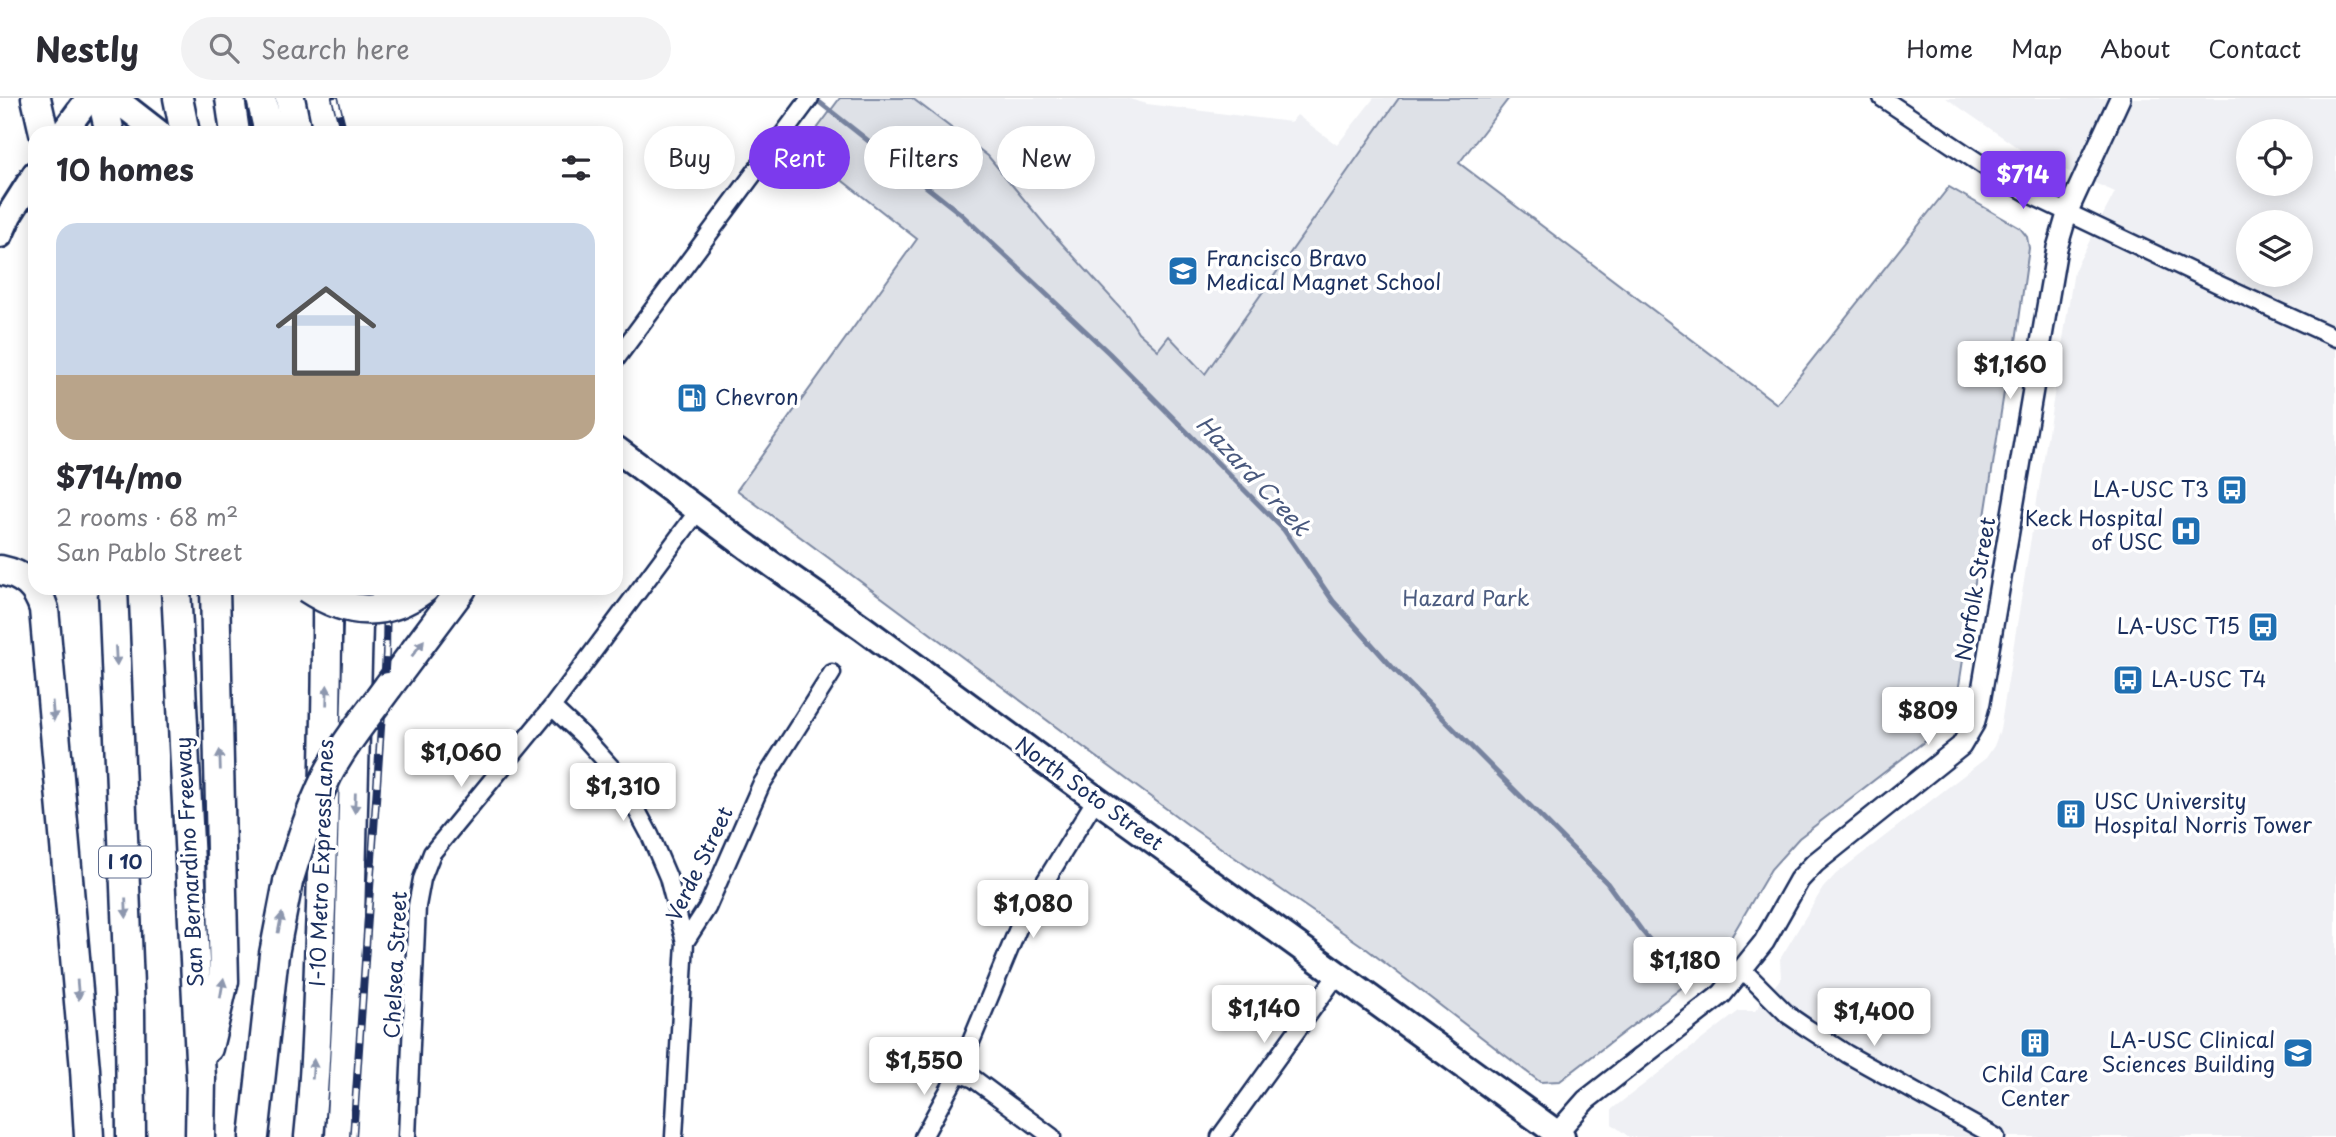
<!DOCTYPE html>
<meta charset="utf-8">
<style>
:root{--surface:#fff;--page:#f2f2f3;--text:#2b2b33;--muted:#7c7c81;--line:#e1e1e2;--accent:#7c3aed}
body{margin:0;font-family:"Playpen Sans",sans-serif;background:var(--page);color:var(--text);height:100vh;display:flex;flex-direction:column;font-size:26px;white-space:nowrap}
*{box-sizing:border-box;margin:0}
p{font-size:23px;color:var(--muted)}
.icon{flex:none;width:38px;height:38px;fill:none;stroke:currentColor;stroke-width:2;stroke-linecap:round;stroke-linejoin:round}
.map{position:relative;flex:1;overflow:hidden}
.details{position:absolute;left:28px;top:28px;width:595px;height:469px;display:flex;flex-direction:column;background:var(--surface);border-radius:21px;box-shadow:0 4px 18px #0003}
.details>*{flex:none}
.guide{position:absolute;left:644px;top:28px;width:665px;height:63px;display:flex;gap:14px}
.tools{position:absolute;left:2236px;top:21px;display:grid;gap:14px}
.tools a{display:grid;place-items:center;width:77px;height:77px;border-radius:50%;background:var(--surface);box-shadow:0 4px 18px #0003;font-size:35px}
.price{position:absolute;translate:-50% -60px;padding:0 16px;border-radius:7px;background:#fff;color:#222;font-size:23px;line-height:46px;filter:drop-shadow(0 2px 4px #0008)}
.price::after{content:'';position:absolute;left:50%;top:42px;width:21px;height:16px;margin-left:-10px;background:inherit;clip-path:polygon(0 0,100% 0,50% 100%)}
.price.current{background:var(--accent);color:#fff}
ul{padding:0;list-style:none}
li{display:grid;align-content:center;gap:14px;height:371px;padding:0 28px}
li+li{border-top:2px solid var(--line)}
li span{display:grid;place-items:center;height:217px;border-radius:21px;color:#555}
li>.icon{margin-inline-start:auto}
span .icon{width:126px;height:126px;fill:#fffc;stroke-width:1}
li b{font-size:30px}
h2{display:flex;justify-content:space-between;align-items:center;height:84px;padding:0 28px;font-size:30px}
.pill{padding:0 24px;border-radius:32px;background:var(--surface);box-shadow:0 4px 18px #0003;font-size:24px;line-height:63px}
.pill.current{background:var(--accent);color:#fff}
header{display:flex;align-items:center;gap:42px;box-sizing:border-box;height:98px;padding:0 35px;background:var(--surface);border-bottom:2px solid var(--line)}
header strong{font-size:33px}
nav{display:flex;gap:38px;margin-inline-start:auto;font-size:24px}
.search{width:490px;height:63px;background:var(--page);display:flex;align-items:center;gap:18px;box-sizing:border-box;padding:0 24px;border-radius:38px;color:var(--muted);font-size:26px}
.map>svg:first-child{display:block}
</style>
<header>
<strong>Nestly</strong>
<div class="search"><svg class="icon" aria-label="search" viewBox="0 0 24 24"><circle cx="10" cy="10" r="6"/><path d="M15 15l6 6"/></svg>Search here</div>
<nav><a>Home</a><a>Map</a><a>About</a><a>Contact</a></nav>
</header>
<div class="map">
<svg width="2336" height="1039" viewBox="0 0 2336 1039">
<rect width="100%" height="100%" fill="#fff"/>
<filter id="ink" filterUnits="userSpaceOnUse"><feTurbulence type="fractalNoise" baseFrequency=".0143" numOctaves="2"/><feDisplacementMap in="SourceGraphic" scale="14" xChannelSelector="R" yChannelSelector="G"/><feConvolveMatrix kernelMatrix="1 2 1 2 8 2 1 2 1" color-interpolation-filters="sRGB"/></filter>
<g filter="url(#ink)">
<!-- built -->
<path fill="#eff0f4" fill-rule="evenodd" d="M912,0H1126L1147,6L1291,24L1297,17L1337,47L1374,0H1399L1205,276L1169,238L1158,252L1138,234L1128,218L1046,128L988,58Z
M1946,0H2336V1039H1629L1612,1026V1011L1739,913H1755L1781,880L1780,861L1823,790L1836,776L1986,660L1994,648L2000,632L2074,173L2115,94L2024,54ZM2249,33H2301V86H2249ZM2249,124H2301V177H2249Z"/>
<!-- green -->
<path fill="#dee1e7" stroke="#7c88a2" stroke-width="2" d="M840,0H912L988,58L1046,128L1128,218L1138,234L1158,252L1169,238L1205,276L1399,0H1509L1459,65L1777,306L1949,89L2020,130L2027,139L2029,150L2013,265L2007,275L1957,601L1938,633L1799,740L1771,771L1730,841L1710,868L1560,983L1540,984L1364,849L1195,732L737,392L917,141L802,51Z"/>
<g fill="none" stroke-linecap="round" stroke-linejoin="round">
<!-- stream -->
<path stroke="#77839f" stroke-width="5" d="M814,0L961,116L1109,255L1284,432L1333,503L1393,570L1607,785L1642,833L1683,881"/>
<!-- minor casing -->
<g stroke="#1b2f5e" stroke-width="21">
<path id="minor" d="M1882,0L2002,80L2033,98L2222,188L2336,240
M616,261L810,0
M552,609L583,638L618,677L650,737L668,779L685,844
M1743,872L1788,917L1807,930L1847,956L1996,1039
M958,975L974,981L1052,1039
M407,1039L417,808L422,781L432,755L552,609L698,413
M674,1039L685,844L707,810L761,687L832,575
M923,1039L958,975L1022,821L1096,701
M1220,1039L1337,877"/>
</g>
<!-- tertiary casing -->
<g stroke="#1b2f5e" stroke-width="24">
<path id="tertiary" d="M1557,1035L1586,1002L1722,896L1764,844L1799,782L1815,765L1961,648L1974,626L1980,604L2057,150L2068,113L2120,0"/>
</g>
<!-- primary casing -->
<g stroke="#1b2f5e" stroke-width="30">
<path id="primary" d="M114,0L159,35
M63,35L89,0
M0,137L9,117L35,76
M616,351L749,450L863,530L1096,701L1562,1039"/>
</g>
<!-- motorway casing -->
<g stroke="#1b2f5e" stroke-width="33">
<path id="motorway" d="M36,0L44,35
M102,0L110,35
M178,0L185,35
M230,0L235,35
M261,0L269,35
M290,0L297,35
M0,472C24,477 37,488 44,511L85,971L89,1039
M113,490L130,913L131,1039
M176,490L201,980L200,1039
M388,589L462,490
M208,950L224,883L215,490
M254,1039L274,856L288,784
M309,1039C317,963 318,886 321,810C324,703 328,597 327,490
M340,1039L348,892L359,490"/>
</g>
<!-- minor -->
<use href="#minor" stroke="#fff" stroke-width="16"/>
<!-- tertiary -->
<use href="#tertiary" stroke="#fff" stroke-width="19"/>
<!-- primary -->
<use href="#primary" stroke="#fff" stroke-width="24"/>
<!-- motorway -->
<use href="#motorway" stroke="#fff" stroke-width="28"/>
<!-- rail casing -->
<g stroke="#1b2f5e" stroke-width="8">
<path id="rail" d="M335,0L344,35
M353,1039L386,556L387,490"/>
</g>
<!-- rail -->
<use href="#rail" stroke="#fff" stroke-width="5" stroke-dasharray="16" stroke-linecap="butt"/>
<!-- motorway-bridge casing -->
<g stroke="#1b2f5e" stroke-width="33" stroke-linecap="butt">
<path id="motorway-bridge" d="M307,490C348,517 385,520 425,490
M288,784C299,748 310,713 327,678C343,647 367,618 388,589"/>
</g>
<!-- motorway-bridge -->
<use href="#motorway-bridge" stroke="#fff" stroke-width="28"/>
</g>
<!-- one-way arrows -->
<defs><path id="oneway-solid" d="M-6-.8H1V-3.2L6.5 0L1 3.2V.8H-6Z" transform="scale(1.75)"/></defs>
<g fill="#8d97ae">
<use href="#oneway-solid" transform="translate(418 550) rotate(-53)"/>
<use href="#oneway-solid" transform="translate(116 558) rotate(87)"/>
<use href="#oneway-solid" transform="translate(327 597) rotate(-88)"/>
<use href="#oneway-solid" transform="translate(53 613) rotate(85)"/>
<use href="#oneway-solid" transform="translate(220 662) rotate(-92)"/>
<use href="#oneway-solid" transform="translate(355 705) rotate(92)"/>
<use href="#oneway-solid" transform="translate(126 810) rotate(88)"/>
<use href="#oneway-solid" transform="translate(280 825) rotate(-79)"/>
<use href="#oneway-solid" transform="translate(222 890) rotate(-80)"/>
<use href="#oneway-solid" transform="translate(78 892) rotate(85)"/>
<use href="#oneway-solid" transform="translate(313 971) rotate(-86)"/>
</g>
</g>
<!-- icons -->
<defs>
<g id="school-square" transform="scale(1.575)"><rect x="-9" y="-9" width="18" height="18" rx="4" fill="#1f6fb2" stroke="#fff"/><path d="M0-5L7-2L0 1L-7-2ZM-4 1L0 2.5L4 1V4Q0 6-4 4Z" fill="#fff"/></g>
<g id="fuel-square" transform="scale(1.575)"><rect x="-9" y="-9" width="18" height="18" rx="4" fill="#1f6fb2" stroke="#fff"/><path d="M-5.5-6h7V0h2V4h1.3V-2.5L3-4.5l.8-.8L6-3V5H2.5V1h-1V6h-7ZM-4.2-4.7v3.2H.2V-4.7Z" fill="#fff"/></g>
<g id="bus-square" transform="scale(1.575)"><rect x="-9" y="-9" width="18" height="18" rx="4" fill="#1f6fb2" stroke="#fff"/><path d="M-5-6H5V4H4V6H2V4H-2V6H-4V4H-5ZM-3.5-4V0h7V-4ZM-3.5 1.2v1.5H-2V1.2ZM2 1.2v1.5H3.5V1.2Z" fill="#fff"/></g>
<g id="hospital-square" transform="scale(1.575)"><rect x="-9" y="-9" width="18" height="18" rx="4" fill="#1f6fb2" stroke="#fff"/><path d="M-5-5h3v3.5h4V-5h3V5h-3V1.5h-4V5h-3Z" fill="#fff"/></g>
<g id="building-square" transform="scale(1.575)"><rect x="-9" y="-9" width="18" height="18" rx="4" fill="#1f6fb2" stroke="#fff"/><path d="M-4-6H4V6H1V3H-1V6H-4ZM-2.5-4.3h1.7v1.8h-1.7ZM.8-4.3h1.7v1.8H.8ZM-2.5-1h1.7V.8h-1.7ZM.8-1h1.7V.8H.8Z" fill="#fff"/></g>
<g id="university-square" transform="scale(1.575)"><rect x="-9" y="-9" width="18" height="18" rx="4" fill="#1f6fb2" stroke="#fff"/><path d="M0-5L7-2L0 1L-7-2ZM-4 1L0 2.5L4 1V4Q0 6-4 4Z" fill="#fff"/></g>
</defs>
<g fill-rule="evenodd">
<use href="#school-square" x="1183" y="173"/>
<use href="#fuel-square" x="692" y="300"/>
<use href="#bus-square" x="2232" y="392"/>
<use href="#hospital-square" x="2186" y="433"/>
<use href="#bus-square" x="2263" y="529"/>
<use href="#bus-square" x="2128" y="582"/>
<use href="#building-square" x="2071" y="716"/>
<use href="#building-square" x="2035" y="945"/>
<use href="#university-square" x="2298" y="955"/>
</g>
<g text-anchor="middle" stroke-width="7" stroke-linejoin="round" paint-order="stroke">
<!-- shield labels -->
<rect fill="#fff" stroke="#5f6d8e" stroke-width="2" x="99" y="748.5" width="52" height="31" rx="5"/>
<g font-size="19" font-weight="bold" fill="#1b2f5e">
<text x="125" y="771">I 10</text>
</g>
<!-- poi labels -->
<g font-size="21" fill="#1b2f5e" stroke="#fff" text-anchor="start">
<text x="1206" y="168">Francisco Bravo<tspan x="1206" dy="24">Medical Magnet School</tspan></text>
<text x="715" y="307">Chevron</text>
<text x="2209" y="399" text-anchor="end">LA-USC T3</text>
<text x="2163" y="428" text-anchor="end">Keck Hospital<tspan x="2163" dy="24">of USC</tspan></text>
<text x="2240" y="536" text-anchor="end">LA-USC T15</text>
<text x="2151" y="589">LA-USC T4</text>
<text x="2094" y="711">USC University<tspan x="2094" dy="24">Hospital Norris Tower</tspan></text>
<text x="2275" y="950" text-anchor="end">LA-USC Clinical<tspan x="2275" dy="24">Sciences Building</tspan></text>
<text x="2035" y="984" text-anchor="middle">Child Care<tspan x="2035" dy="24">Center</tspan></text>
</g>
<!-- street labels -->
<g font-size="21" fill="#1b2f5e" stroke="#fff">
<text transform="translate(1976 491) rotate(-80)" y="7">Norfolk Street</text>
<text transform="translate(1089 696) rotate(36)" y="7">North Soto Street</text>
<text transform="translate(190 764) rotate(-93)" y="7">San Bernardino Freeway</text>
<text transform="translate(322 765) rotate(-88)" y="7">I-10 Metro ExpressLanes</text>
<text transform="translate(700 766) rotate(-64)" y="7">Verde Street</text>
<text transform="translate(396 867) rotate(-87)" y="7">Chelsea Street</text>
</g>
<!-- park labels -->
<g font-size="21" fill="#4c5c80" stroke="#fff">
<text x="1466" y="508">Hazard Park</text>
</g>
<!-- water labels -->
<g font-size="23" font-style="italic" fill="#49597e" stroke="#fff">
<text transform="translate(1253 378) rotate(47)" y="8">Hazard Creek</text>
</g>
</g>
</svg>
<div class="tools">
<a><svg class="icon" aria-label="locate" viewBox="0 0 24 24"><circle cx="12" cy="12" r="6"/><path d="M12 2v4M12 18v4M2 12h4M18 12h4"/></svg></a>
<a><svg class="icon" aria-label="layers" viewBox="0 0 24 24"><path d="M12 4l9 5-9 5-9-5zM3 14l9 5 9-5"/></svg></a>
</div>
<b class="price current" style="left:2023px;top:113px">$714</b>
<b class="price" style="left:2010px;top:303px">$1,160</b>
<b class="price" style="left:1928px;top:649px">$809</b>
<b class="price" style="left:461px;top:691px">$1,060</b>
<b class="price" style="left:623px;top:725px">$1,310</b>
<b class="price" style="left:1033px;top:842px">$1,080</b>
<b class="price" style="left:1685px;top:899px">$1,180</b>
<b class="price" style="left:1264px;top:947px">$1,140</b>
<b class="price" style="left:1874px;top:950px">$1,400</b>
<b class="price" style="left:924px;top:999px">$1,550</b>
<div class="guide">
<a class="pill">Buy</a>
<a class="pill current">Rent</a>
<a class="pill">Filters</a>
<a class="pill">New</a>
</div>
<section class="details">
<h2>10 homes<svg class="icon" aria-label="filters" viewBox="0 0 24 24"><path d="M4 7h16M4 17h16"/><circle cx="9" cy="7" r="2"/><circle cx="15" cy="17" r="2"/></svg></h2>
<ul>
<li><span style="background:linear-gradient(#c9d6e8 70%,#b9a48a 0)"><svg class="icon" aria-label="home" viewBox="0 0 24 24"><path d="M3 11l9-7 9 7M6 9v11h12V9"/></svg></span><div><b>$714/mo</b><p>2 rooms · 68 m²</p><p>San Pablo Street</p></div></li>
</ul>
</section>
</div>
